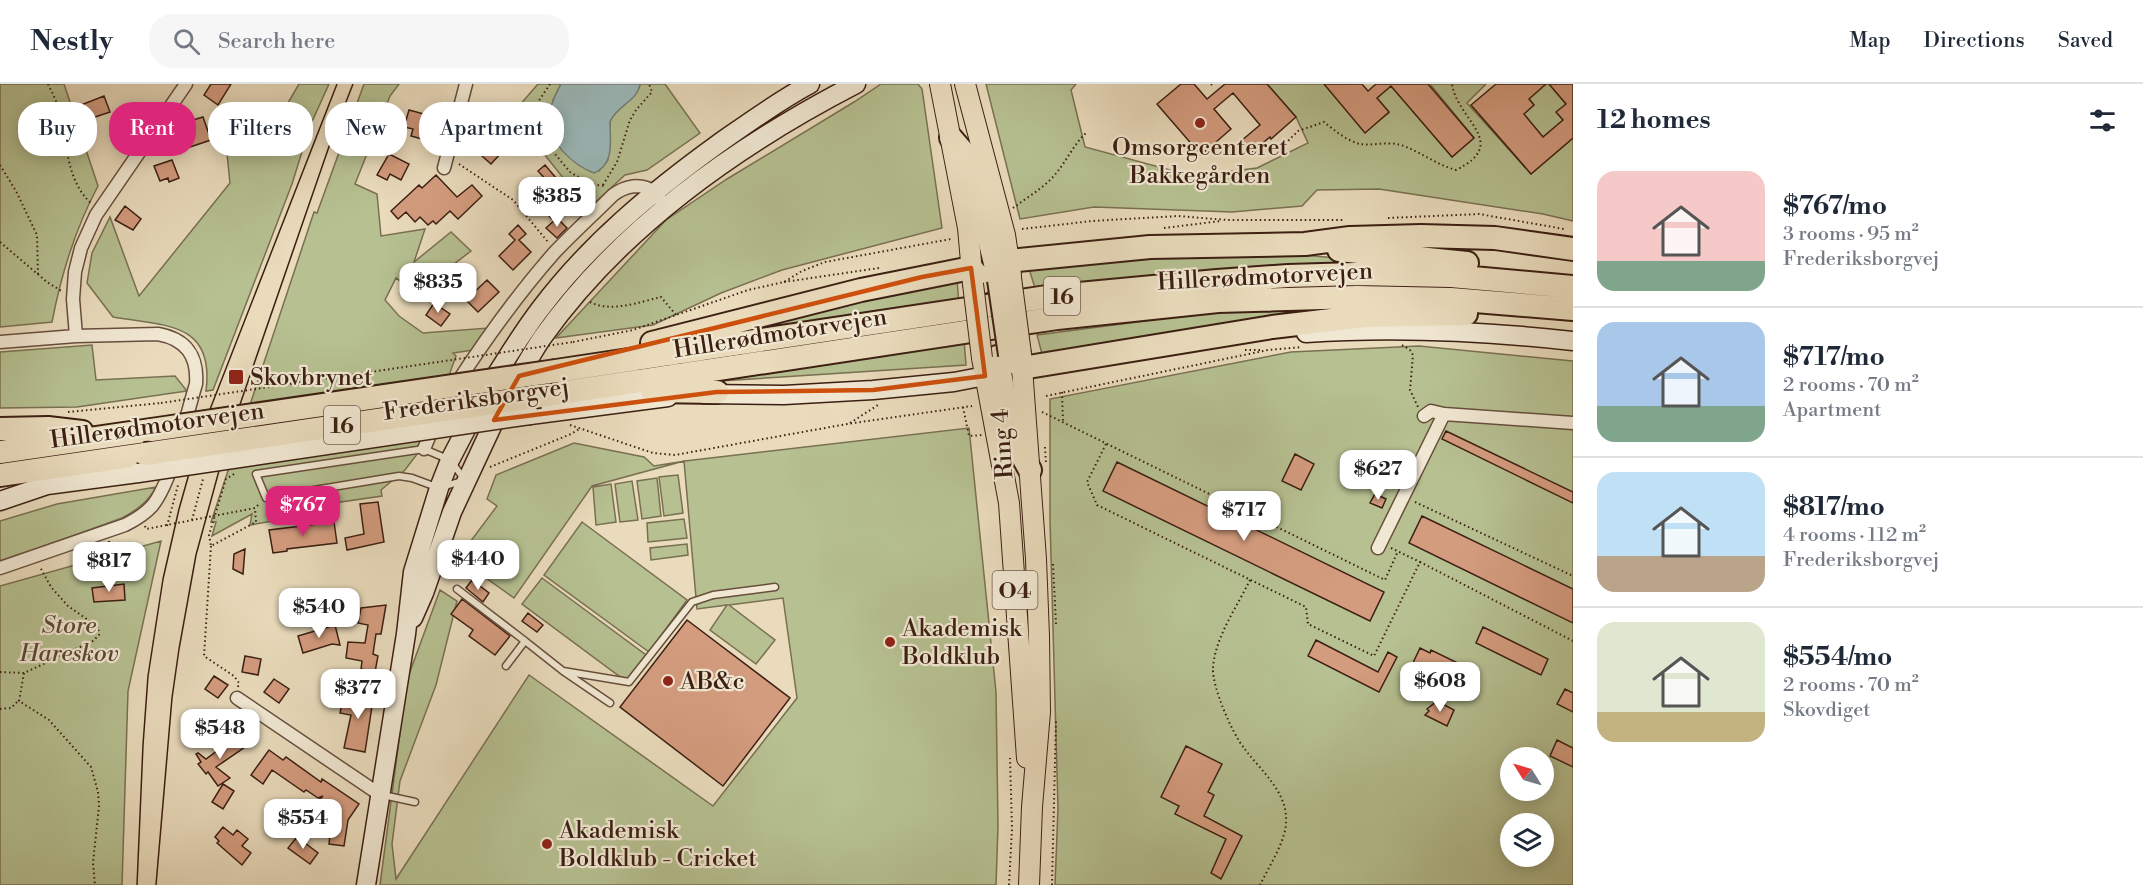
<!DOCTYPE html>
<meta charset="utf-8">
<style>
:root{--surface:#fff;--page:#f6f6f7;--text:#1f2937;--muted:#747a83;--line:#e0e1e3;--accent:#db2777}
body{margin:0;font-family:"Libre Bodoni",serif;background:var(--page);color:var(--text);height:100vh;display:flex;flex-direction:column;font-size:22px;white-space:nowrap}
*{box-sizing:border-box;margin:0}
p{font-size:20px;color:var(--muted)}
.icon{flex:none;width:33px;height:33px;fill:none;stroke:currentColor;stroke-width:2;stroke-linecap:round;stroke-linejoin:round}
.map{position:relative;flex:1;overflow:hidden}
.side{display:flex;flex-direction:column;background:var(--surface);width:570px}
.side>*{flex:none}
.top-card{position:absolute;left:18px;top:18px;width:570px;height:54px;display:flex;gap:12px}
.needle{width:39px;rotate:307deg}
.tools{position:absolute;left:1500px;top:663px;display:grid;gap:12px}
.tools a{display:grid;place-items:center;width:54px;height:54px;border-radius:50%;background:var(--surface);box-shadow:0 3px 15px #0003;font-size:30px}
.price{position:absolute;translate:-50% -51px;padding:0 14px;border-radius:12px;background:#fff;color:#222;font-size:20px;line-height:39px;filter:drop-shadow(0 2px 3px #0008)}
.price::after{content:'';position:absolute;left:50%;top:36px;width:18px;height:14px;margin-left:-9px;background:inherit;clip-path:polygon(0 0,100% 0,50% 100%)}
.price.current{background:var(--accent);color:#fff}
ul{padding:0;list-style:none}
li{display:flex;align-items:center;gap:18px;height:150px;padding:0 24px}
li+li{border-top:2px solid var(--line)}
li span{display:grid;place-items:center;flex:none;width:168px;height:120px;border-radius:18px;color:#555}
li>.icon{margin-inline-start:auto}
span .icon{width:72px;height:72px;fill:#fffc;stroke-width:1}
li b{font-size:26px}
h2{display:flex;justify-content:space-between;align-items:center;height:72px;padding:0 24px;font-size:26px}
.pill{padding:0 21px;border-radius:24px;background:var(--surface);box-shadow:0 3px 15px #0003;font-size:21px;line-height:54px}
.pill.current{background:var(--accent);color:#fff}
header{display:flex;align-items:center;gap:36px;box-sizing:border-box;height:84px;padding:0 30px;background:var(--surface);border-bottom:2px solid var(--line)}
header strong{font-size:28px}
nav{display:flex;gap:33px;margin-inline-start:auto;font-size:21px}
.search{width:420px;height:54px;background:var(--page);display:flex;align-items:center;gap:15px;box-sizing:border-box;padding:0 21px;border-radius:24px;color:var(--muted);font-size:22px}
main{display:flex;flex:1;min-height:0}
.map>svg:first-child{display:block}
</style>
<header>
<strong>Nestly</strong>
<div class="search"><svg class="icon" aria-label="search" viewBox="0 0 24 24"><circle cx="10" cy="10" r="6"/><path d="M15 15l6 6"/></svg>Search here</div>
<nav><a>Map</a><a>Directions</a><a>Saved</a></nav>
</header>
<main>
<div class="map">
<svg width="1573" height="801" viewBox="0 0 1573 801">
<rect width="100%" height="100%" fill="#e9dbbc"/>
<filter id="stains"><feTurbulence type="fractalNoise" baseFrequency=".00333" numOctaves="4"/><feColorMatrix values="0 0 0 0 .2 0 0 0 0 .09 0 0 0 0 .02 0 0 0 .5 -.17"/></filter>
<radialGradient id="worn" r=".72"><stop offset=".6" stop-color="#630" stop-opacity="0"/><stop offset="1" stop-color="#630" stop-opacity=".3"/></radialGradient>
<!-- green -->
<path fill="#b6c091" stroke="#797052" stroke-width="1.5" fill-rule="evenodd" d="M0,0H64L98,102C75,145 61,191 52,238L0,243Z
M299,0H329L310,42L292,100L213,306L206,307C215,237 164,242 113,233L87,199L92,169L110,133L139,212L230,99L227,69L285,24Z
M364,0H399L390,12L355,100L377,110L381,152L425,145L414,178L451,148L471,167L416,209L396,194L385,216L399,232L423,249L488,244L473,266L453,269L456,272L424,361L405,386L381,406L382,412L313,422L314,430L250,441L252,430L212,452L216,438H211L314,128L317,129Z
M538,0H561L553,16L599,87L608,76L610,38L612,32L639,4L640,0H665L700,49L647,86L625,91L588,125L512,30Z
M881,0H918L922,5L942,144L782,186L721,209L653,241L556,254L666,136L727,95L854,18Z
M986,0H1076L1071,6L1085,63L1192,92L1257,84L1308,59L1296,33L1267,0H1324L1365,48L1389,29L1377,14L1391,2L1452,73L1474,54L1430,0H1486L1467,19L1531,90L1573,54V137L1543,130L1379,105L1317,106L1302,122L1232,128L1094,123L1020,135Z
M1549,0L1566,20L1557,28L1563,36L1543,53L1522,31L1534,21L1520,4Z
M1192,168L1302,171L1468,185H1300L1091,197L1035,204L1029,185Z
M957,195L959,221L682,258Z
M1343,219L1454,224L1042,270L1037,251L1199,230Z
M964,256L966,281L720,297Z
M92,261L96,296L175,292L187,307L77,323L0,324V268Z
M1419,262L1573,277V801H1055L1058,724L1050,436V315L1291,268ZM1510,674H1544V706H1510ZM1510,740H1544V772H1510Z
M969,344L996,608L998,742L996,801H380L407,596L440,506L457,517L436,601L400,697L392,760L396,795L529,591L713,722L797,614L783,514L729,521L775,556L756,580L710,546L727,521L697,525L684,377L592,402L514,514L458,474L497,422L487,415L496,391L574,359L644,373L654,382L685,377Z
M678,391L683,429L664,432L659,393Z
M657,394L661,432L642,435L637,397Z
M632,397L638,436L620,438L615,400Z
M611,400L616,438L596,441L593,403Z
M156,403C148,418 137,426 122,434L0,478V437L57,420Z
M684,435L687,454L648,458L647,439Z
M582,438L687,516L649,568L544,491Z
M161,457L128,607L122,801H0V502Z
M687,460L688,471L651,476L650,464Z
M542,494L646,571L628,595L619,592L522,520Z"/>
<!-- water -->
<path fill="#9bb9ba" stroke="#757b77" stroke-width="1.5" d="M561,0H640C638,17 616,22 610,38C610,57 615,80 594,89C573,81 546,57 549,32C550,20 556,10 561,0Z"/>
<!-- building -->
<path fill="#d49c7f" stroke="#3c1f12" stroke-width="1.5" d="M211,0H231L218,21L204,11Z
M1181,0H1194L1207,15L1225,0H1267L1296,33L1271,55L1270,53L1251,69L1241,57L1260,41L1233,9L1214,25L1231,45L1201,71L1157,20Z
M1324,0H1362L1368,7L1376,0H1428L1474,54L1452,73L1391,2L1377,14L1389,28L1365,49Z
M1496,0H1546L1529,15L1534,21L1524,30L1543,53L1563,36L1556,28L1566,20L1549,0H1573V54L1531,90L1471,21Z
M104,12L110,28L86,36L81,21Z
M409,26L439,34L433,58L411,52L413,45L404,43Z
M203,33L211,56L184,65L179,48L188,45L186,38Z
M505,45L517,56L510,64L508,63L503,67L491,80L482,72Z
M389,70L409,80L401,96L390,90L387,96L377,91Z
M172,76L179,94L169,98L168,94L160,97L154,82Z
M545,81L568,108L565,111L570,117L552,135L538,120L543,115L538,111L550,100L538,87Z
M436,91L457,113L472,101L482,112L458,135L450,127L436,140L433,137L428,141L420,133L415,138L406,128L398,135L391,127L419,101L422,104Z
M125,122L141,135L133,146L115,136Z
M557,134L567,144L557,154L546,144Z
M518,141L526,150L519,156L531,168L513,186L499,172L515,156L509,150Z
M423,195L439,206L430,217L415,206Z
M487,196L499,208L478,228L466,216Z
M434,219L450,230L441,242L426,231Z
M1446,347L1573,408V419L1442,355Z
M1295,370L1314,380L1301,406L1282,397Z
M1117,378L1384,508L1370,537L1103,407Z
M1375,410L1386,415L1382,424L1370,419Z
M378,418L384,458L347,466L345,454L364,450L360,420Z
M1422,432L1573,505V539L1409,459Z
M334,438L337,459L287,465V467L273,469L269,446Z
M245,465L243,490L233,485L234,470Z
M472,496L489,509L483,518L466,504Z
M124,500L125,516L94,518L92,504Z
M462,515L510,552L495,571L469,552L473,546L451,530Z
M386,521L381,550H376L373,570L378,572L375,588L361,585L362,577L346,574L348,558L365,559L368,541L358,539L361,524Z
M528,529L543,541L537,548L522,537Z
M687,536L790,614L723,702L620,623Z
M335,541L340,561L332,560L303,569L298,552Z
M1483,543L1548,575L1541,591L1476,559Z
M1316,556L1378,588L1388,568L1397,573L1379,608L1308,572Z
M1420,564L1430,569L1431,566L1462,581L1447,611L1417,596L1422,585L1412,581Z
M245,572L261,575L258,591L242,588Z
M214,592L228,601L218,614L205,605Z
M274,595L289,605L279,619L264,608Z
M1565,605L1573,609V628L1557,620Z
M358,606L374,609L365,668L344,664L351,631L340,629L343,615L355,617Z
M1437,617L1454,626L1447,642L1425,631L1429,627L1427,625Z
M207,631L210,652L194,655L192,642L189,643L188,633Z
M237,652L245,663L216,683L230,694L218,702L208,688L206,690L198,680L201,678L196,670L198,669L206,675Z
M1557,656L1573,664V683L1550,672Z
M1186,662L1222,680L1208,708L1214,711L1204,732L1242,752L1221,795L1211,789L1226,755L1175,730L1179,722L1161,713Z
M269,666L283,676L286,673L321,698L322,695L359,720L348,736L344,762L329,760L330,750L322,749L324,739L326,740L329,721L320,715L323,712L318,714L306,706L304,708L272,686L263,700L251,691Z
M223,700L234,707L223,725L212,718Z
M223,743L233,751L237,746L248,755L242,762L251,769L242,781L217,759L219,757L215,753Z
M297,753L318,769L310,780L288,764Z"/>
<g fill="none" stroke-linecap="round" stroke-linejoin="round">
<!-- lane casing -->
<g stroke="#674e3c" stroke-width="9">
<path id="lane" d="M424,365L450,376L465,396L439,404L412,394L399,392L266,414L256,390Z
M457,505L525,557
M506,582L525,557L563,587L610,619
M563,587L629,598L692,518L713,511L775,503
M383,711L415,718"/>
</g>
<!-- street casing -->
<g stroke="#674e3c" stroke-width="15">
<path id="street" d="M444,84L466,0
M76,252L73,215L75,188L81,164L96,131L186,0
M0,258L76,252L158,250C186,255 198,272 196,300C186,332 172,398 152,422C144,431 135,436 125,441L0,484
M455,302C485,256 517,211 554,169C573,149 594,130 613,111C625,102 641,98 654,108C659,111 662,120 665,124
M1424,332L1431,327L1444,330L1573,339
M424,365L434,341
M1378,464L1444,330
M237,614L379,710"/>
</g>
<!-- secondary casing -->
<g stroke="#3c1f12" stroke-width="21">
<path id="secondary" d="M1306,249C1397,243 1482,247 1573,257
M514,301C523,285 532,269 542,254C620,144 738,61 856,0
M488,304C505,277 521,250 541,224C590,159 653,107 718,60C748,39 778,17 810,0
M704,310L784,311L873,306L954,298L985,292
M530,331L668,313
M0,417L47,401L138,389
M413,534L424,509L452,428L500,325
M366,801L406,550L413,488L439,404L450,376L475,328"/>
</g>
<!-- primary casing -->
<g stroke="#3c1f12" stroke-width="22">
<path id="primary" d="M940,0L968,144L973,200
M965,0L1005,151L1011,191
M1021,270L1036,475L1039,552L1040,628L1032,723L1029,801
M982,274L1009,419L1027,674"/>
</g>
<!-- highway casing -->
<g stroke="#3c1f12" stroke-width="26">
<path id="highway" d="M951,54L970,76L999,196
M1339,166L1467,179
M1009,177L1150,163L1305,160L1350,154L1421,152L1495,154L1573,165
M652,259L861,206L971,184L983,198
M1010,271L1022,284L1272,243L1365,232L1466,230
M997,273L1012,353L1030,386
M556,287L1047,213L1217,197L1288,192L1356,190L1451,192L1573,203
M652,307L717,308
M540,312L1057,234L1218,217L1357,213L1451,215L1573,225
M0,345L48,344L82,348
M0,368L151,346
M0,391L145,370"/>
</g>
<!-- path -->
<path stroke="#3c1f12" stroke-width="2" stroke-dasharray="1.5 3" stroke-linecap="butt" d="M48,0C52,9 57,17 59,26C67,57 66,97 91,119
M550,0L530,30V40L570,88L590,100L605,102
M1211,0L1214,3
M1272,64L1286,59L1298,47L1324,38C1334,46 1347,57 1360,60C1373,62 1388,57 1401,61C1421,68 1437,81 1456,86C1511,59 1457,36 1452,0
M459,80L513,116L548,158
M0,81L16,107L37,151L38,190
M603,101L617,78L630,36L636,26L652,8L649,0
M1013,124C1025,115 1040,106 1051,95C1065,81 1072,62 1086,49
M1388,134L1479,130L1564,145
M1164,144L1221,137
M1022,145L1092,137L1178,132L1227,136H1344
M0,158L47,198L63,208
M784,198L879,184
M590,218C610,229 640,218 661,213L676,231
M573,258L633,246L748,206L784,198L802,187L825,178L951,155
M1402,261L1410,266L1413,271L1410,306L1418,323
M1245,266H1260
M1062,308L1063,338
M1046,312L1268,266L1302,263
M963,323L969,352L982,351
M68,328L161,319
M1042,328L1385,496L1398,467
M850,339L878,321
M570,341L653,369L675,371L847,340L972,322
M1106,360L1087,398L1097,421L1306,523L1308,540L1374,572L1420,478L1573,557
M1045,363L1046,379
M490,383L571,350L581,344
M234,390L226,395L209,451L211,462L256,438L255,424
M1415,418L1573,492
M192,436L203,395
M145,442L146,445L255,424L259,420
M167,442L178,401
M109,457L115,499
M211,462L204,572L234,592L239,599L238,603
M1391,464L1420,478
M1053,480L1056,540
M1250,496C1237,523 1215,553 1213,584C1212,603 1232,649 1244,664C1260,686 1288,708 1286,738C1286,757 1268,784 1260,801
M0,588L24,589L93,557L99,551L98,543L68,522L51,503L40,483
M24,589L19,617L49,636L91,683L98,708L99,722L93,779L95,801
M0,625L11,624L18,617
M1009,801L1012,744L1010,674
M1052,801L1056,636"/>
<!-- lane -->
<use href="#lane" stroke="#f1e8d3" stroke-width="6"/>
<!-- street -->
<use href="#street" stroke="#f1e8d3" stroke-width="12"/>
<!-- secondary -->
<use href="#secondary" stroke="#f1e8d3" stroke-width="18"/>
<!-- primary -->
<use href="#primary" stroke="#e9dbbc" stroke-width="20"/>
<!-- highway -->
<use href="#highway" stroke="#e9dbbc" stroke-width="22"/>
<!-- tram -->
<path stroke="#3c1f12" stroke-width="1.5" d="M137,801L143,661L148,592L163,495L179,425L200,351L337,0
M156,801L172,614L179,565L196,471L226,361L333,51L353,0"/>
<!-- secondary-bridge casing -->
<g stroke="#3c1f12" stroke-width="21" stroke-linecap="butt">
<path id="secondary-bridge" d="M138,389L530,331"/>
</g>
<!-- primary-bridge casing -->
<g stroke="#3c1f12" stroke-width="22" stroke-linecap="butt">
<path id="primary-bridge" d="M1011,194L1021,270
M973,200L982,274"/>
</g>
<!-- highway-bridge casing -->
<g stroke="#3c1f12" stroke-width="26" stroke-linecap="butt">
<path id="highway-bridge" d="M999,196L1010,271
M151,346L556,287
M145,370L540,312"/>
</g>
<!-- path-bridge -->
<path stroke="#3c1f12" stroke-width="2" stroke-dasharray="1.5 3" stroke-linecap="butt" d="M161,319L573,258"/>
<!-- secondary-bridge -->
<use href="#secondary-bridge" stroke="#f1e8d3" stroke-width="18"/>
<!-- primary-bridge -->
<use href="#primary-bridge" stroke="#e9dbbc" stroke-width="20"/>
<!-- highway-bridge -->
<use href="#highway-bridge" stroke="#e9dbbc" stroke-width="22"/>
</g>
<!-- marked area -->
<path fill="none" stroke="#ce500d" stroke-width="4.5" stroke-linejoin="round" d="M971,184L985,292L873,306L717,308L494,336L519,292L922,193Z"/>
<!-- markers -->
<g fill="#8f2418" stroke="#f1e8d3" stroke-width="2">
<circle cx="1200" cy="39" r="6"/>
<rect x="228" y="285" width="16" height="16" rx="3"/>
<circle cx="890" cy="558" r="6"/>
<circle cx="668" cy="597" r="6"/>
<circle cx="547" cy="760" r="6"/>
</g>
<g text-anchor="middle" stroke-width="4.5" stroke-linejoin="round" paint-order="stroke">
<!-- shield labels -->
<g fill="#f1e8d3" stroke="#725b4c" stroke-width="1.5">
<rect x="1044" y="193" width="36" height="38" rx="4.5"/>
<rect x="324" y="322" width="36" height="38" rx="4.5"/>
<rect x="992.5" y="487" width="45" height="38" rx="4.5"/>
</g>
<g font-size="22" font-weight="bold" fill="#3c1f12">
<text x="1062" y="220">16</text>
<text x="342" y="349">16</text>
<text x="1015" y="514">O4</text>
</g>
<!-- poi labels -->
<g font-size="24" fill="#3c1f12" stroke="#f1e8d3" text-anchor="start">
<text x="1200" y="71" text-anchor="middle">Omsorgcenteret<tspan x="1200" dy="28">Bakkegården</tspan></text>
<text x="250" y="301">Skovbrynet</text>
<text x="902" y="552">Akademisk<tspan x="902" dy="28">Boldklub</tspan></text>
<text x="680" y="605">AB&amp;c</text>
<text x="559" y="754">Akademisk<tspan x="559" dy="28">Boldklub - Cricket</tspan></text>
</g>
<!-- street labels -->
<g font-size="24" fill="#3c1f12" stroke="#f1e8d3">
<text transform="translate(1265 192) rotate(-3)" y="8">Hillerødmotorvejen</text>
<text transform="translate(780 249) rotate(-9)" y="8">Hillerødmotorvejen</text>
<text transform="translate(476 315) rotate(-8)" y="8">Frederiksborgvej</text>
<text transform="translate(157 341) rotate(-8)" y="8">Hillerødmotorvejen</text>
<text transform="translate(1002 360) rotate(-94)" y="8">Ring 4</text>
</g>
<!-- park labels -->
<g font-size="24" font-style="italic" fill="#5a4732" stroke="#f1e8d3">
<text x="69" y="549">Store<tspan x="69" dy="28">Hareskov</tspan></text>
</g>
</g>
<rect width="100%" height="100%" filter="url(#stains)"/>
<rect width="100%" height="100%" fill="url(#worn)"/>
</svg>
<div class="tools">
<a><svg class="needle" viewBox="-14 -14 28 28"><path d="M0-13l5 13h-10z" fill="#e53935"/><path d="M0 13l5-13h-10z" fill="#747a83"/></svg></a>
<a><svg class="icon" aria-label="layers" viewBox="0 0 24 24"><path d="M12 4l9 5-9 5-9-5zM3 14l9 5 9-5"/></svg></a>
</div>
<b class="price" style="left:557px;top:144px">$385</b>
<b class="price" style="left:438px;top:230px">$835</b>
<b class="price" style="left:1378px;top:417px">$627</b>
<b class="price current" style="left:303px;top:453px">$767</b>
<b class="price" style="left:1244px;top:458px">$717</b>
<b class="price" style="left:478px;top:507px">$440</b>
<b class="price" style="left:109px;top:509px">$817</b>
<b class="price" style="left:319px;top:555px">$540</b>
<b class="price" style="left:1440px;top:629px">$608</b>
<b class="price" style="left:358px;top:636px">$377</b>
<b class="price" style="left:220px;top:676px">$548</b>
<b class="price" style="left:303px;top:766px">$554</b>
<div class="top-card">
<a class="pill">Buy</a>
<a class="pill current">Rent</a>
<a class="pill">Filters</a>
<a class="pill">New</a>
<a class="pill">Apartment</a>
</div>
</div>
<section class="side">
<h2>12 homes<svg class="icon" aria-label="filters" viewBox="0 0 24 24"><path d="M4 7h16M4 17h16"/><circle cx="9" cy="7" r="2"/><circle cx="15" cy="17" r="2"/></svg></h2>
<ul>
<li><span style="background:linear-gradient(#f6c9c9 75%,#7fa58c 0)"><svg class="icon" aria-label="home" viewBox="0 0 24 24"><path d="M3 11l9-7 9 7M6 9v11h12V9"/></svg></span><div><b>$767/mo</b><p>3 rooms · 95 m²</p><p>Frederiksborgvej</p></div></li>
<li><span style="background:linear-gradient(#a9c7e8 70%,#7fa58c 0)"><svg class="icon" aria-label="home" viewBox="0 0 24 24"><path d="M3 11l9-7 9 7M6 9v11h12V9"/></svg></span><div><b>$717/mo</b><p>2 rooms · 70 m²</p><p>Apartment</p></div></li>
<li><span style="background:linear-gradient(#bfe0f5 70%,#b9a48a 0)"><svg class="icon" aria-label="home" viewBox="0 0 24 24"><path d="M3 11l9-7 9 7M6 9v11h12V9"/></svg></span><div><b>$817/mo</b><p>4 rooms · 112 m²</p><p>Frederiksborgvej</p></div></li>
<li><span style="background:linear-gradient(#dfe7d0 75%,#c2b280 0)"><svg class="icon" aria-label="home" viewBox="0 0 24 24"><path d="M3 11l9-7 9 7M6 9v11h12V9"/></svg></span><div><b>$554/mo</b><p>2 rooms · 70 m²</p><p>Skovdiget</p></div></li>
</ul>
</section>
</main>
